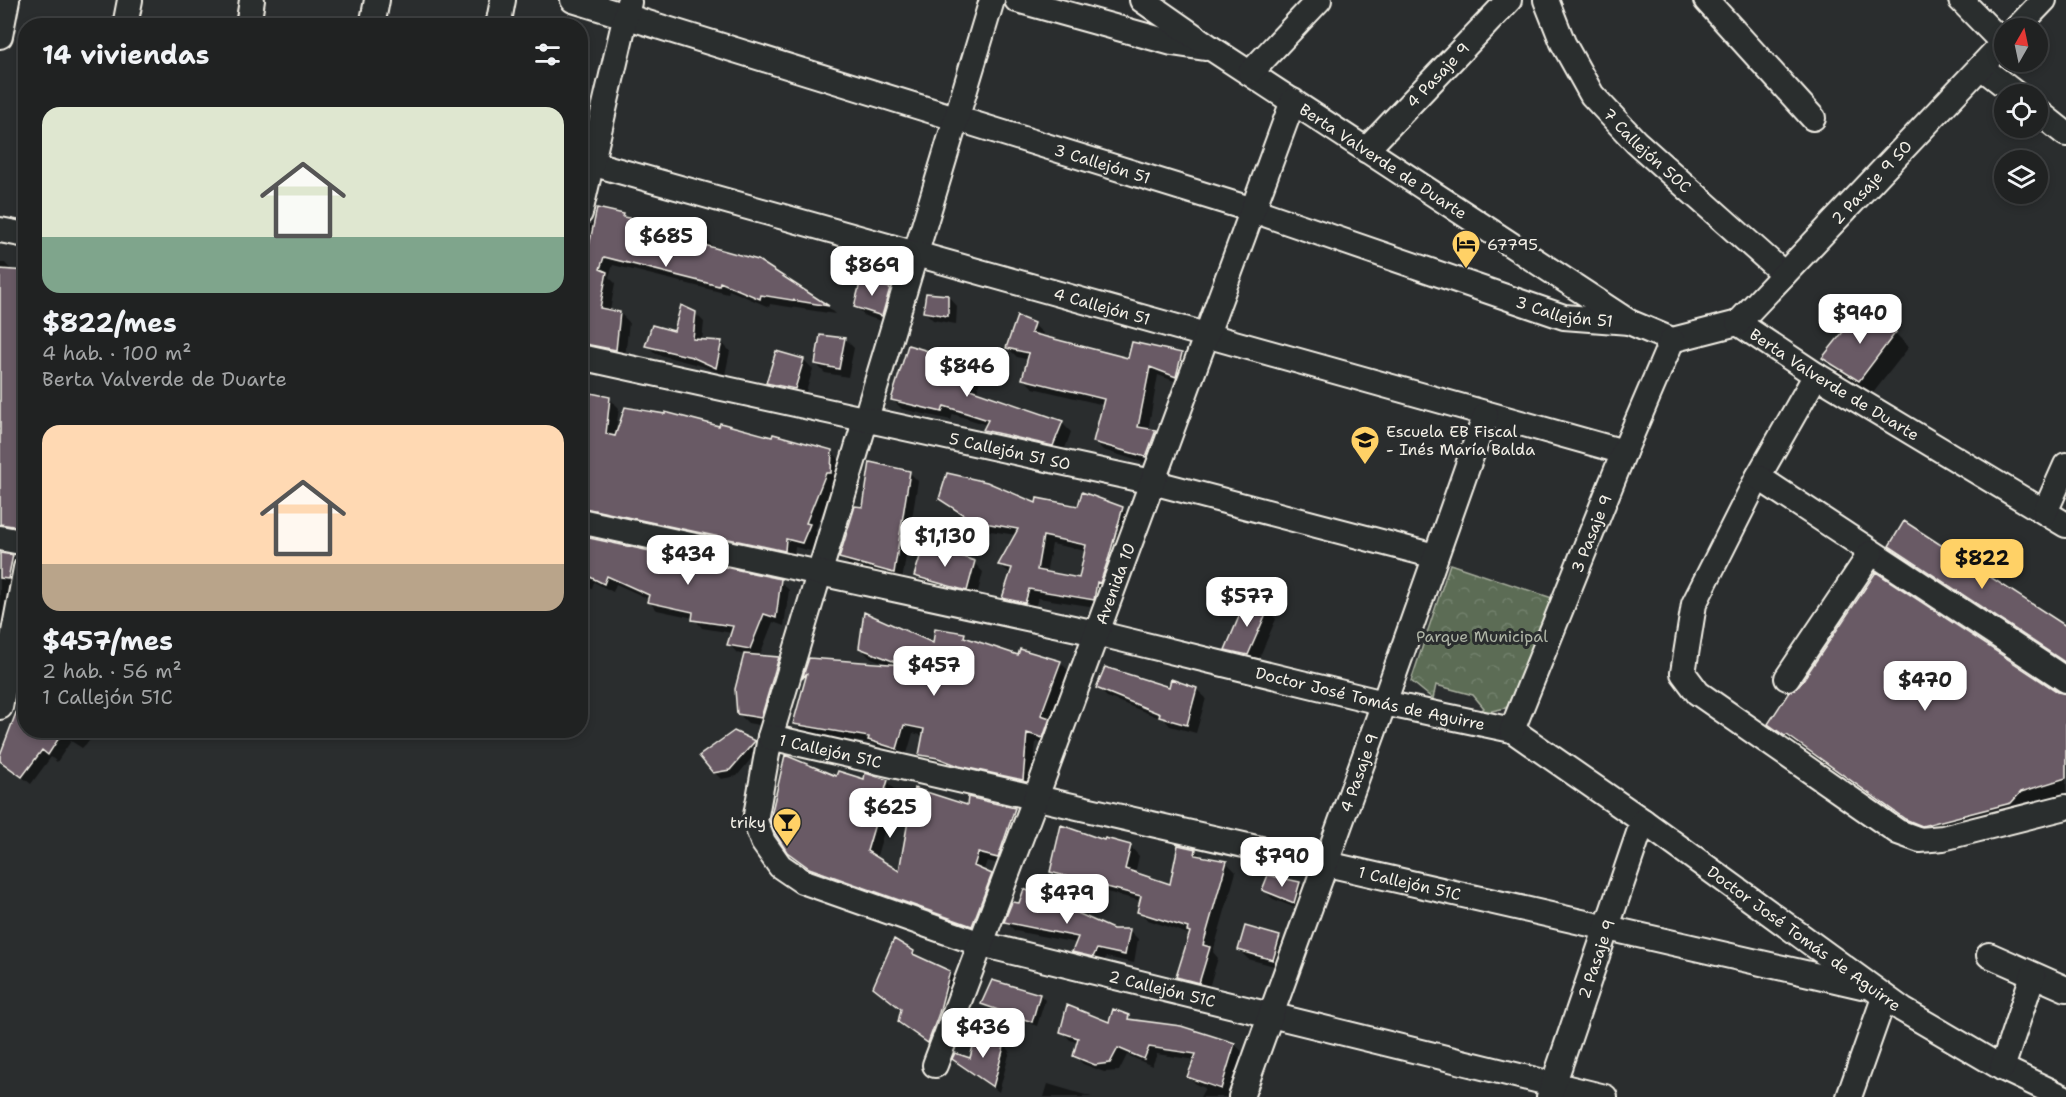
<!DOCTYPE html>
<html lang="es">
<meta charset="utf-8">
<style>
:root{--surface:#202222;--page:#2d2f2f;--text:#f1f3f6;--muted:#a2a4a5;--line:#3d3f40;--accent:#ffd166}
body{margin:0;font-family:"Shantell Sans",sans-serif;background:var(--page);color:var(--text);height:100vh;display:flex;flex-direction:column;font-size:22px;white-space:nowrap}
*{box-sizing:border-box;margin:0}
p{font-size:20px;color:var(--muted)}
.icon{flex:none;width:33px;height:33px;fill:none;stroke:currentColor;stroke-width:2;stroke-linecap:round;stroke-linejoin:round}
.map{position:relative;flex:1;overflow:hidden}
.side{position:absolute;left:18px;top:18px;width:570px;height:720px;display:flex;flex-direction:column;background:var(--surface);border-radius:24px;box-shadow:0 3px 9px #0003,0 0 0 2px var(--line)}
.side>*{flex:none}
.needle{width:39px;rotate:9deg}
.buttons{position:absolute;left:1994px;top:18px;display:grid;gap:12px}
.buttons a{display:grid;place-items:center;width:54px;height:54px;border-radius:50%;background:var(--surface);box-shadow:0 3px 9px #0003,0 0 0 2px var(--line);font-size:30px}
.price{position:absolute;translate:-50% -51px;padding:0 14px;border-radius:12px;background:#fff;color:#222;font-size:20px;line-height:39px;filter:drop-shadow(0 2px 3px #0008)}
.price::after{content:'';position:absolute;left:50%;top:36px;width:18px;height:14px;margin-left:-9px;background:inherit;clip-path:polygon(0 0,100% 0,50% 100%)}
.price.on{background:var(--accent);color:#111}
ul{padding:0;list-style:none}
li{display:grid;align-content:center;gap:12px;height:318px;padding:0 24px}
li span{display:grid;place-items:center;height:186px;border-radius:18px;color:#555}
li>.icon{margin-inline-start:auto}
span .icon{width:108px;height:108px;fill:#fffc;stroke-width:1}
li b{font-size:26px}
h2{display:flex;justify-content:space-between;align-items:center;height:72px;padding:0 24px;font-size:26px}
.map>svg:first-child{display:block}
</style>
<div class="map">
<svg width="2066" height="1097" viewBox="0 0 2066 1097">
<defs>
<pattern id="park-crowns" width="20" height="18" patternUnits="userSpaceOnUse" patternTransform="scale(1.5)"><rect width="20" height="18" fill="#5b6c55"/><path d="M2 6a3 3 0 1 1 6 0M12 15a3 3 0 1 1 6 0" fill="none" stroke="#73816d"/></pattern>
</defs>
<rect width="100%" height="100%" fill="#2a2d2e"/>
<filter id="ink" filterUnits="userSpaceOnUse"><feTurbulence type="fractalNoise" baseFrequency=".0167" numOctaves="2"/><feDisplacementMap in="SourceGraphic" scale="12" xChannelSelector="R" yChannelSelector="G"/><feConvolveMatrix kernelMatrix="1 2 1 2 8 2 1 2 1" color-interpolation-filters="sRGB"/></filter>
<g filter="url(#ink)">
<!-- park -->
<path fill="url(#park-crowns)" stroke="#a8ae9e" stroke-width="1.5" d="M1450,564L1555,599L1510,707L1478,714L1484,708L1473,695L1436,685L1433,699L1411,681Z"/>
<!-- shadow -->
<path fill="#0007" fill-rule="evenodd" d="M597,209L623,216L626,219L704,235L714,249L757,261L828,307L835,314L770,304L769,307L729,290L728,294L613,265L609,277L615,283L610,311L620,313L629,322L625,358L580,351V299L588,258L580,257V228L591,224Z
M0,263H5L14,273L26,276V535L0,537Z
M889,290L899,299L891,324L865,316L856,307Z
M948,296L957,306L956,324L933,320L924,311Z
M695,313L704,322L702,341L721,342L730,351L725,375L702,366L656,354L647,345L675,333Z
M1033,324L1043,333L1041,337L1129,359L1133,344L1182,355L1191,364L1185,385L1158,375L1148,430L1156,432L1165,441L1155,466L1103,450L1094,441L1104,405L1033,388L1024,379L1029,360L1017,357L1008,348Z
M1895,333L1909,347L1873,393L1838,372L1824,358Z
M845,339L854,348L848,377L825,373L816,364Z
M804,360L813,369L804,398L777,392L768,383Z
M970,372L980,381L976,393L1062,423L1071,432L1063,454L994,439L985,430L987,425L953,414L951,420L902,409L893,400Z
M610,399L619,408L615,436L720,428L831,451L840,460L839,481H835L815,531L818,534L811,551L795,547L793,559L580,519V408L590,409Z
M909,472L918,481L902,581L850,566L841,557L864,509Z
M940,499L1079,508H1122L1131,517L1102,608L1038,598L1034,611L1012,607L1003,598L1011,574L1000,565L1016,535L984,530L950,508ZM1120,511H1123L1109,565L1106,564ZM1052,544L1086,551L1080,580L1046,573Z
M580,537L780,581L789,590L784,626L773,622L759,657L779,658L788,667L770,727L748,723L739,714L746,655L737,653L729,644L732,633L702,628L694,618L657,610L648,601L649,599L616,584L613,592L594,582L592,588L580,587Z
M1891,546L2066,628V668L1909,564Z
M0,554L13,556L22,566L0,669Z
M974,563L983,572L976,599L925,584L916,575Z
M1267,610L1276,619L1257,663L1236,658L1227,649Z
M964,634L970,640L1019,657L1060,662L1069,671L1051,721L1058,728L1052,746L1036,741L1032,788L930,764L921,755L924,736L913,733L906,757L879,749L874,744L804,733L795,723L810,660L890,665L869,657L860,647L934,645Z
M26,659V730H100L82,748L71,741L57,762L51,757L31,784L0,759L17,713L23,685Z
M1098,688L1196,689L1206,698L1196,733L1170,726L1165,720L1107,697Z
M2058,693L2066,696V801L1925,837L1806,752L1805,754L1788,742L1769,724Z
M754,741L760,748L737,776L721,779L714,772Z
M837,778L887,782L896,791L876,859L900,874L969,807L1014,809L1023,818L1007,866L987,861L983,872L991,875L1000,884L981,934L820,877L789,851Z
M1105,842L1130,846L1139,856L1135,874L1171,886L1195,850L1204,858L1227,863L1236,872L1213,952L1218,958L1208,991L1187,986L1178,977L1191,935L1148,920L1138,911L1141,901L1061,880L1052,871Z
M1300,883L1309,892L1303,911L1273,899L1264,890Z
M1006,922L1129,930L1138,939L1134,963L1106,957L1102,965L1083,960L1074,951L1077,943L1015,931Z
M1279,938L1289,947L1282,968L1248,959L1239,950Z
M913,952L919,959L949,972L959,981L938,1050L909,1031L900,1021L902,1010L875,987Z
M993,982L1025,989L1040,995L1045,1000L1037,1026L988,1008L983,1003Z
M1128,1016L1133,1021L1234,1044L1243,1052L1229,1097H1200L1205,1088L1197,1085L1189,1077L1195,1060L1157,1054L1152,1066L1127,1055L1119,1071L1104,1072L1083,1064L1075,1056L1079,1043L1070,1040L1062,1031L1110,1023Z
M1004,1044L1010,1051L999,1092L954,1059H971Z
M1048,1084L1092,1097H1044Z"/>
<!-- building -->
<path fill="#695a65" stroke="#f4f1e8" stroke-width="1.5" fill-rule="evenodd" d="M597,208L624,214L623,217L683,228V223L695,224L706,237L704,245L758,260L829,306L761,295L760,299L720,282L719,286L604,257L600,269L607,272L600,308L620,312L616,350L580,343V289Z
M0,269L26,271V528L0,524Z
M861,279L890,288L882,316L854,307Z
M926,293L948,295V316L923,312Z
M681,305L696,312L693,339L722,341L716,368L692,357L645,346L652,325L674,331Z
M1863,307L1896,332L1859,381L1822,358Z
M1017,316L1034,323L1031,333L1128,358L1132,342L1182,353L1176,377L1150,367L1138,427L1156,430L1146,457L1093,442L1104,399L1022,379L1029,353L1006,348Z
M820,335L845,338L839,369L815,364Z
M908,345L935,353L971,371L967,388L1063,421L1053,446L983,430L988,420L944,406L942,412L891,400Z
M776,351L804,359L795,389L766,383Z
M591,393L610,397L606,434L615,436L625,407L665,414V412L719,426L720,423L772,437L773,434L832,450L831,473H826L806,523L810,524L802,543L786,539L785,551L580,507V408L588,409Z
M870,462L910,471L894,573L839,558L855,506L863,507Z
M947,473L987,482L1036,503L1037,498L1078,506L1082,492L1123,507L1109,557L1100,583L1097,582L1094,600L1029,589L1025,603L1002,598L1012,568L998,565L1018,529L973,521L939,499ZM1043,536L1086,545L1079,578L1037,570Z
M1904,521L2066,626V663L1889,546Z
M580,536L781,579L776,618L764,614L750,649L727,645L733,626L692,620L693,612L647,602L649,595L607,576L604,584L580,572Z
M924,544L975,561L967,591L914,576Z
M0,553L13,555L8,579L0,578Z
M1876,572L2058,692L2066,694V778L2021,792L2011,803L1922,826L1905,819L1787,735L1785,736L1768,724L1789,692L1799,686Z
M1246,600L1268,609L1248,655L1225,650Z
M864,612L933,643L935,628L965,633L964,637L1018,655L1020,649L1061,661L1041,715L1050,718L1043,738L1027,733L1023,780L959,766L938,758L919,755L924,729L904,725L897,749L868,740L869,737L793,724L807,673L802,679L809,658L903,665L859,648Z
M744,654L779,657L761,718L737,714L735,689Z
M1105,667L1169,687L1171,679L1197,688L1187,725L1159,717L1160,714L1096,688Z
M24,692L26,730H64L48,755L42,750L22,777L0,761V755Z
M734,731L755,741L730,770L713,773L699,756Z
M785,755L836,776L838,771L864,779L865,773L888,780L867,851L899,871L914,788L967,805L968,797L1015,808L998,858L978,853L974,866L992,874L972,926L809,868L787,852L776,835L770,820Z
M1061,825L1104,840L1105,838L1131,845L1125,869L1170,884L1178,845L1196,849L1195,855L1227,861L1203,945L1210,947L1199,983L1176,977L1190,932L1187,931L1188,928L1137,912L1141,896L1050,872Z
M1268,875L1300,882L1294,903L1262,890Z
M1024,889L1113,929H1130L1125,955L1097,949L1093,957L1072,952L1078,937L1004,922L1012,902L1019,903Z
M1245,926L1280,936L1273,960L1238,950Z
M894,939L914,951L913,954L950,971L939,1013L928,1043L898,1022L901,1009L873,987Z
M992,980L1040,994L1032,1022L981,1004Z
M1067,1005L1109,1022L1113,1009L1129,1015L1128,1019L1181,1026L1235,1043L1221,1089L1187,1077L1196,1054L1149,1047L1144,1059L1118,1048L1110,1063L1095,1065L1073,1056L1078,1038L1060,1032Z
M976,1035L1005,1043L993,1087L952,1059L955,1053L970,1058Z"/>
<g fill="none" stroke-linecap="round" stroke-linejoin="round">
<!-- street casing -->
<g stroke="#f4f1e8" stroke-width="28">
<g id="street">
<path id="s1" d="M573,0L1253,210L1564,317L1629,322"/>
<path id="s2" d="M992,0L770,737L755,821L763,842L780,866L802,881L981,944L1605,1097"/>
<path d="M1017,0L1172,43L1205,48"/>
<path id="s3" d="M1142,0L1211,48L1629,322L1672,340L1738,323L1816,375L2066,525"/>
<path id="s4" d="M1546,0L1563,43L1592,95L1636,142L1784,274"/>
<path d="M1706,0L1813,118"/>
<path d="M1961,0L2003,43"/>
<path d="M125,26L130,0"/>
<path d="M248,26L252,0"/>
<path d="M372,26L377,0"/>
<path d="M498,26L503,0"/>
<path d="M2017,28L2044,0"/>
<path d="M0,36L7,0"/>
<path d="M1981,67L2016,94"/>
<path d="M1250,73L1319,0"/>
<path d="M2037,111L2066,134"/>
<path id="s5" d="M1366,150L1509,0"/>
<path id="s6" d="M580,160L1624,452"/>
<path d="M580,213L629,2"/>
<path d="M0,230L26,235"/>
<path id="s7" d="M1738,323L2004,42"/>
<path id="s8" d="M580,357L1152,482L1435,556"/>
<path d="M1816,375L1758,477L1694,604L1683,673L1698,693L1898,832L1920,840L1943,838L2066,807"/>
<path d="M1758,477L2066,680"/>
<path d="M2045,512L2066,465"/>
<path id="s9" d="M580,521L1096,633L1384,703L1512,730L1643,821L1903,1010L2002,1068L2063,1097"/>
<path d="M0,538L26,543"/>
<path d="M1787,678L1871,553"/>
<path d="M0,707L26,568"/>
<path id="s10" d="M1512,730L1624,452L1672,340"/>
<path id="s11" d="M770,737L1862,986"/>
<path d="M1989,955L2066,989"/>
<path id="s12" d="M935,1065L1036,797L1293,101"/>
<path d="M2002,1068L2033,975"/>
<path id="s13" d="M1241,1097L1384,703L1486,414"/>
<path id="s14" d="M1549,1097L1643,821"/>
<path d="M1849,1097L1884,998"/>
</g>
</g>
<!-- street -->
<use href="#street" stroke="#2a2d2e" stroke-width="24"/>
</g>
</g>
<!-- icons -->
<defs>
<g id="hotel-pin" transform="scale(1.5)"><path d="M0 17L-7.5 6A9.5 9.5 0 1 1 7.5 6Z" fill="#ffd166" stroke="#2a2d2e"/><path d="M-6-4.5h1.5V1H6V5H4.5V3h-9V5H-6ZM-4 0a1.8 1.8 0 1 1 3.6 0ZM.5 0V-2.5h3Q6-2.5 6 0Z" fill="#111"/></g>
<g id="school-pin" transform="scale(1.5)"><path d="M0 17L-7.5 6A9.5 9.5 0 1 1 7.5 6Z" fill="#ffd166" stroke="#2a2d2e"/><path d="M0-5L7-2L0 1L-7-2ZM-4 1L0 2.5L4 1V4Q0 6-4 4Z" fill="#111"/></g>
<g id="bar-pin" transform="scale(1.5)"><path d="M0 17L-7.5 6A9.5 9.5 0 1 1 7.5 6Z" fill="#ffd166" stroke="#2a2d2e"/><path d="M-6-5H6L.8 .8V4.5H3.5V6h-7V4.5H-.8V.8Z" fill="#111"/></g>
</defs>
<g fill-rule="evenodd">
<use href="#hotel-pin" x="1466" y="244"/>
<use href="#school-pin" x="1365" y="440"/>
<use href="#bar-pin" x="787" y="822"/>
</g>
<g text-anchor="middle" stroke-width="6" stroke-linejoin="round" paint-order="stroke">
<!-- street labels -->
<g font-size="16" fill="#f4f1e8" stroke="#2a2d2e">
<text dy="6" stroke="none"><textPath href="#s5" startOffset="104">4 Pasaje 9</textPath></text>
<text dy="6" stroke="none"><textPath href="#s4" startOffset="184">7 Callejón 50C</textPath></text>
<text dy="6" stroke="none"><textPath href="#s3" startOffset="290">Berta Valverde de Duarte</textPath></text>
<text dy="6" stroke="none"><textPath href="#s1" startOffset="554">3 Callejón 51</textPath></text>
<text dy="6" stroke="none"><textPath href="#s7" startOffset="194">2 Pasaje 9 SO</textPath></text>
<text dy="6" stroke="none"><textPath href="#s6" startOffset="542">4 Callejón 51</textPath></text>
<text dy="6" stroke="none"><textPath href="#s1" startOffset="1040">3 Callejón 51</textPath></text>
<text dy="6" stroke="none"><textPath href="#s3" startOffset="813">Berta Valverde de Duarte</textPath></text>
<text dy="6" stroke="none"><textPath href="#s8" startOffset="440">5 Callejón 51 SO</textPath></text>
<text dy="6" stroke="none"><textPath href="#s10" startOffset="212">3 Pasaje 9</textPath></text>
<text dy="6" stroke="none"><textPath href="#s12" startOffset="514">Avenida 10</textPath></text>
<text dy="6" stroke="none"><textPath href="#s9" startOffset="810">Doctor José Tomás de Aguirre</textPath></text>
<text dy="6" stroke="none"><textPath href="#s11" startOffset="62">1 Callejón 51C</textPath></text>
<text dy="6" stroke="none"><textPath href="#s13" startOffset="345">4 Pasaje 9</textPath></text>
<text dy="6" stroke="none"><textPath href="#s11" startOffset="656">1 Callejón 51C</textPath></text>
<text dy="6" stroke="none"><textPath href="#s9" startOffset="1314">Doctor José Tomás de Aguirre</textPath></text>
<text dy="6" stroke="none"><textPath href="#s14" startOffset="146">2 Pasaje 9</textPath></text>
<text dy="6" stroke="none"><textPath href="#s2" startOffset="1310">2 Callejón 51C</textPath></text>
</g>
<!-- poi labels -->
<g font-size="16" fill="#f4f1e8" stroke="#2a2d2e" text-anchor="start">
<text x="1487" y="250">67795</text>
<text x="1386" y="437">Escuela EB Fiscal<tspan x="1386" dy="18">- Inés María Balda</tspan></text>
<text x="766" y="828" text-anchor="end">triky</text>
</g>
<!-- park labels -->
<g font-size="16" fill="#afb5a6" stroke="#2a2d2e">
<text x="1482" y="642">Parque Municipal</text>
</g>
</g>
</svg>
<div class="buttons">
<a><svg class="needle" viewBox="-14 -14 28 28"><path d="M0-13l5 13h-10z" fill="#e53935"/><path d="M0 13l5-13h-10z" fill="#a2a4a5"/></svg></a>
<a><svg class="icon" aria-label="locate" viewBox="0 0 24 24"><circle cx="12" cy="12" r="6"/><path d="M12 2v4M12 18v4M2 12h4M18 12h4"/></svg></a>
<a><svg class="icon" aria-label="layers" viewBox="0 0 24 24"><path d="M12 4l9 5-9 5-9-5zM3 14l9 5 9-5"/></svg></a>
</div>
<b class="price" style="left:666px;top:268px">$685</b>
<b class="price" style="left:872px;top:297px">$869</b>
<b class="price" style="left:1860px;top:345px">$940</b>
<b class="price" style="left:967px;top:398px">$846</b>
<b class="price" style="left:945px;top:568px">$1,130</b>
<b class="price" style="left:688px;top:586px">$434</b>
<b class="price on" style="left:1982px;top:590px">$822</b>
<b class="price" style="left:1247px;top:628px">$577</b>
<b class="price" style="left:934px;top:697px">$457</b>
<b class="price" style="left:1925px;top:712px">$470</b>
<b class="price" style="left:890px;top:839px">$625</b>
<b class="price" style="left:1282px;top:888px">$790</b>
<b class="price" style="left:1067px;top:925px">$479</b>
<b class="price" style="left:983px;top:1059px">$436</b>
<section class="side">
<h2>14 viviendas<svg class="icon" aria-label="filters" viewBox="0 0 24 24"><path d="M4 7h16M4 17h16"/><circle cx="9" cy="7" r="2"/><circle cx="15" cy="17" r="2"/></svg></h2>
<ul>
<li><span style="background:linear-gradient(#dfe7d0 70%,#7fa58c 0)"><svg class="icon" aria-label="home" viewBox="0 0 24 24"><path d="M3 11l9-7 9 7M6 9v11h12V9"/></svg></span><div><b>$822/mes</b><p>4 hab. · 100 m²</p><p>Berta Valverde de Duarte</p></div></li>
<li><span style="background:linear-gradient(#ffd9b3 75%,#b9a48a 0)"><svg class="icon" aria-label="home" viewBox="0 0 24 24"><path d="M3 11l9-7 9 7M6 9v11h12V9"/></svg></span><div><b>$457/mes</b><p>2 hab. · 56 m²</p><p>1 Callejón 51C</p></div></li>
</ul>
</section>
</div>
